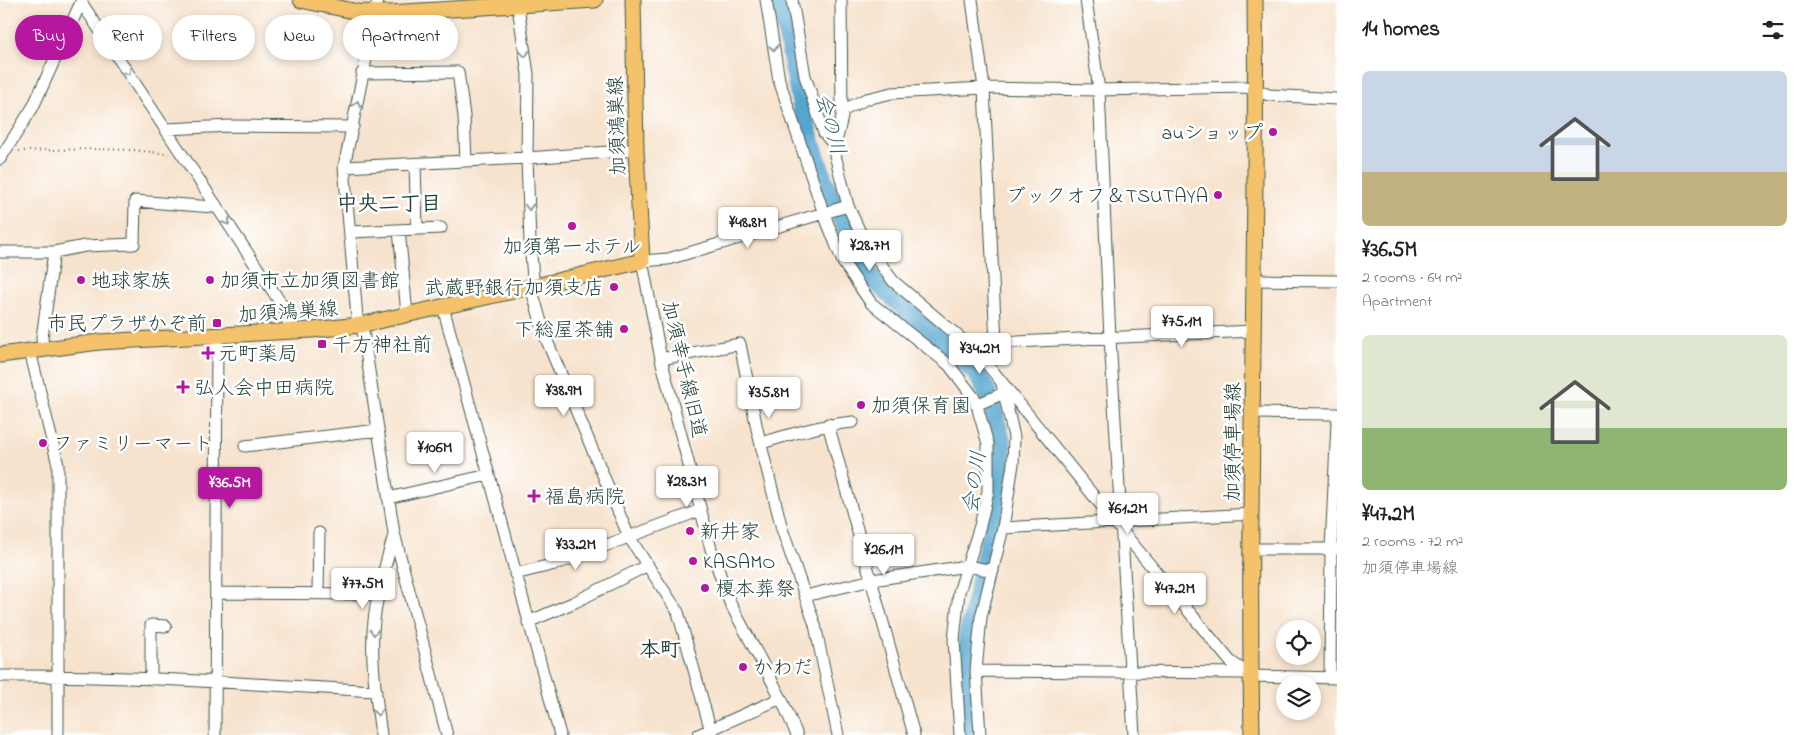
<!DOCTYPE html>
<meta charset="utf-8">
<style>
:root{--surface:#fff;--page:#f2f2f2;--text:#222;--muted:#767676;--accent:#b5179e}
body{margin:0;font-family:"Indie Flower","Klee One",sans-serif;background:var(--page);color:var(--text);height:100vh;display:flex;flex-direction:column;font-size:19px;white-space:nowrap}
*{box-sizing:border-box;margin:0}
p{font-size:16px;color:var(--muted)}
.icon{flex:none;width:28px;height:28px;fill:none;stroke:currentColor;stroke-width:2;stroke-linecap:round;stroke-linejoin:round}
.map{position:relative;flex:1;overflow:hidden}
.drawer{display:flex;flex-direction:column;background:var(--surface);width:475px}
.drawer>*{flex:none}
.top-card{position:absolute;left:15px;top:15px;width:475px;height:45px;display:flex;gap:10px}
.buttons{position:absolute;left:1276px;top:620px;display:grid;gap:10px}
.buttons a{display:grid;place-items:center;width:45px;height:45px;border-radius:50%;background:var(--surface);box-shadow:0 2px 8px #0003;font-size:25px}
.price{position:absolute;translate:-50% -42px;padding:0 11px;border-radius:5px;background:#fff;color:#222;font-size:16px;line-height:32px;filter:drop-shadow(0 1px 2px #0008)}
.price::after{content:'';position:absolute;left:50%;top:30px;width:15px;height:11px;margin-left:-8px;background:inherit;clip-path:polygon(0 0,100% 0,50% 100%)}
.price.current{background:var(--accent);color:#fff}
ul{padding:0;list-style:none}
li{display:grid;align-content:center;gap:10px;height:265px;padding:0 25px}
li span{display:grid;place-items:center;height:155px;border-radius:8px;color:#555}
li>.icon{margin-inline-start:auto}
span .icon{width:90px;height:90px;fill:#fffc;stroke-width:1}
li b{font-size:21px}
h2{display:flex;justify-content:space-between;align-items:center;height:60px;padding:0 25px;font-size:21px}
.tag{padding:0 18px;border-radius:22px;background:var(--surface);box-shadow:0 2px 8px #0003;font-size:18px;line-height:45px}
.tag.current{background:var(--accent);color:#fff}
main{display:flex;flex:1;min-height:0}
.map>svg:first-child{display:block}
</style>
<main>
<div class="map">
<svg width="1337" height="735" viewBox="0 0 1337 735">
<rect width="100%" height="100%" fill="#fff"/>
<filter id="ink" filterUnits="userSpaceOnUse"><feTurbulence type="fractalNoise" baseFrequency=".02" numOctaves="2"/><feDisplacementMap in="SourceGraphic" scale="10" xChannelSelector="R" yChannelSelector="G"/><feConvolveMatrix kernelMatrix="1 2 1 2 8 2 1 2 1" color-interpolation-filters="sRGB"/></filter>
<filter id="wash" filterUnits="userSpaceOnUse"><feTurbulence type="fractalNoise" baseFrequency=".0096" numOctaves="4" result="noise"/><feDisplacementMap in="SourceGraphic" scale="20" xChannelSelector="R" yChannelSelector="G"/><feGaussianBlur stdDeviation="1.12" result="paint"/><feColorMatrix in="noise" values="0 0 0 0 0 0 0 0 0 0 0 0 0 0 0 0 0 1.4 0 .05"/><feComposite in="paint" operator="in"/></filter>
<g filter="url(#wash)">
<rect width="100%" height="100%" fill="#f7e3cd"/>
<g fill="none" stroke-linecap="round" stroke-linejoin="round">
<!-- river -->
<path stroke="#55a5cf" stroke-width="19" d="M780,0L805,123L824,181L861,261L877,283L977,374L988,394L1002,442V470L989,541L968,635L965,710L967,735"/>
</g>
</g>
<g filter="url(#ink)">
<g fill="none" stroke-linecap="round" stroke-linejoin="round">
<!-- minor casing -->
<g stroke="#3f564b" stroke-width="13">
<path id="minor" d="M378,0L344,167L357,317L363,332L394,533L447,735
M517,0L528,74L527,158L530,242L533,278L531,287L545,336L629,537L678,612L712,735
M766,0L779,80L824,214L843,262L871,303L949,365L975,399L988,444V491L980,526L959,592L954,640L960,735
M792,0L805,76L824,133L835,146
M841,0L842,117L835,146V155L848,206L864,241L893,281L979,354L1122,531L1230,661L1251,676L1337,678
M972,0L984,88L996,343
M1086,0L1099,90L1110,338L1134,735
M81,2L286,311L290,331
M362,73L458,72L464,116L466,161
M842,111L866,99L892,93L984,88L1099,90L1246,87L1269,95L1337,99
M166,129L231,126L353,127
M0,159L33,107L82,0
M415,164L417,229
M344,167L527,158L636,150
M399,230L407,314
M351,232L441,228
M0,252H54L85,246L134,244L135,201L213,207L216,205
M1253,280L1337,281
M443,307L560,735
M43,349L42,338L54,252
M30,351L58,465V735
M979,354L996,343L1253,331
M661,359L740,344L757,429L782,529L815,625L838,735
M976,405L1004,393
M1252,413L1337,414
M828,424L914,735
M761,443C792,434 820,425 853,422
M245,446L378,430
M388,498L488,475
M1003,528L1251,514
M1251,549H1337
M515,574L559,563L701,510
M217,593L378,594
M318,593L319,533
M805,596L872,580L967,566L993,571
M528,622L575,602L648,565
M976,671L1247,673
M0,676C125,675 251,684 376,691
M1330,678L1331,549L1337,423
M151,679V625L166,626
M215,735L217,336
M381,735C377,703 371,664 373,632C375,599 385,567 394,535
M698,735L781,698
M797,735L781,698L730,603L711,549L661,359L642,261L668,259L848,206
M980,735L976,671L981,617L1003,528L1013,464L1014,437L1002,384"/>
</g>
<!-- major casing -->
<g stroke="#3f564b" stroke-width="17">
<path id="major" d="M301,0L358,12L389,13L595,0
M0,355L99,342L312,330L360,325L531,287L642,261L636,150L633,0
M1252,735C1247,490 1258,245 1255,0"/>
</g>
<!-- path -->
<path stroke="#3f564b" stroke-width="2" stroke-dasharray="1 4" stroke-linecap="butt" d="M19,151L90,149L133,150L169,154"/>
<!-- minor -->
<use href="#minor" stroke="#fff" stroke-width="11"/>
<!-- major -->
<use href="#major" stroke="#f3c26a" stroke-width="15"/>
</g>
<!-- one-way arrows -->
<defs><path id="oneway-chevron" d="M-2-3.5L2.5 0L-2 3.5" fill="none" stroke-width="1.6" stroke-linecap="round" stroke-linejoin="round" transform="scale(1.25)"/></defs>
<g stroke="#8f9e9a">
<use href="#oneway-chevron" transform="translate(774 48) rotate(81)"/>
<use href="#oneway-chevron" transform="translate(525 54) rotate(82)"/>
<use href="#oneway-chevron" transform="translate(128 72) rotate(56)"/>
<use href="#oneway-chevron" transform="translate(357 104) rotate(-80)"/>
<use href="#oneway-chevron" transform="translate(529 207) rotate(88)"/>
<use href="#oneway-chevron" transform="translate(227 222) rotate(57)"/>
<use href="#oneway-chevron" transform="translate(374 632) rotate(93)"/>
<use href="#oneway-chevron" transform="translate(378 713) rotate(83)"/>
</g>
</g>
<!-- markers -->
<g fill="#b5179e" stroke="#fff" stroke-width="2">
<circle cx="1273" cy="132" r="5"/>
<circle cx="1218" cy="195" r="5"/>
<circle cx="572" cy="226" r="5"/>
<circle cx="81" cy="280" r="5"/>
<circle cx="210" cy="280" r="5"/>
<circle cx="614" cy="287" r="5"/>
<rect x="212" y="318" width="10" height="10" rx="2.5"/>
<circle cx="624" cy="329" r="5"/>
<rect x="317" y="339" width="10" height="10" rx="2.5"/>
<path d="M205.5 345.5h5v5h5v5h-5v5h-5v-5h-5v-5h5z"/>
<path d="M180.5 379.5h5v5h5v5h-5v5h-5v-5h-5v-5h5z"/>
<circle cx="861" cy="405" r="5"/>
<circle cx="43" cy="443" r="5"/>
<path d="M531.5 488.5h5v5h5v5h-5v5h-5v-5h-5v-5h5z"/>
<circle cx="690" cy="531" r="5"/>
<circle cx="693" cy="561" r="5"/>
<circle cx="705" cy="588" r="5"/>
<circle cx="743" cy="667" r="5"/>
</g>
<g text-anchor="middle" stroke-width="5" stroke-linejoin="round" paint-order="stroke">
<!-- street labels -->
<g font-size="20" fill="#1f3d34" stroke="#fff">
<text transform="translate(616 126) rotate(-92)" y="7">加須鴻巣線</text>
<text transform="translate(288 311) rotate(-4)" y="7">加須鴻巣線</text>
<text transform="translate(685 369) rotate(77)" y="7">加須幸手線旧道</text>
<text transform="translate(1232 442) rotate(-90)" y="7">加須停車場線</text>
</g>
<!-- poi labels -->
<g font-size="20" fill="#1f3d34" stroke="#fff" text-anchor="start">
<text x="1263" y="139" text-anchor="end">auショップ</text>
<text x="1208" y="202" text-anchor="end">ブックオフ＆TSUTAYA</text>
<text x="572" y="253" text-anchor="middle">加須第一ホテル</text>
<text x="91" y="287">地球家族</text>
<text x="220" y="287">加須市立加須図書館</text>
<text x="604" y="294" text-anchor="end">武蔵野銀行加須支店</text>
<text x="207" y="330" text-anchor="end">市民プラザかぞ前</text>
<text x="614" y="336" text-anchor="end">下総屋茶舗</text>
<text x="332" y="351">千方神社前</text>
<text x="218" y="360">元町薬局</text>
<text x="194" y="394">弘人会中田病院</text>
<text x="871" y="412">加須保育園</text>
<text x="53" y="450">ファミリーマート</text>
<text x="545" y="503">福島病院</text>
<text x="700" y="538">新井家</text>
<text x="703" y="568">KASAMO</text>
<text x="715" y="595">榎本葬祭</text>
<text x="753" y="674">かわだ</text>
</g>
<!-- water labels -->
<g font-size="21" font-style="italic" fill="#32616a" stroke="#fff">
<text transform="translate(831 124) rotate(75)" y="7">会の川</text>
<text transform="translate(974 482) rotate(-82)" y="7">会の川</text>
</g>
<!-- neighbourhood labels -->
<g font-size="21" font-weight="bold" fill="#1f3d34" stroke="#fff">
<text x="389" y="210">中央二丁目</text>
<text x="660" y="656">本町</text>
</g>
</g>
</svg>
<div class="buttons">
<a><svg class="icon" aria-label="locate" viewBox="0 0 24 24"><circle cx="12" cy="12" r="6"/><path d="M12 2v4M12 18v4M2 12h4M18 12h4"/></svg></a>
<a><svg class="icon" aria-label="layers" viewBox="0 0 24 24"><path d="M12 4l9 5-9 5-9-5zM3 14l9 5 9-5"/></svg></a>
</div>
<b class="price" style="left:748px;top:249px">¥48.8M</b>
<b class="price" style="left:870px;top:272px">¥28.7M</b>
<b class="price" style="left:1182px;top:348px">¥75.1M</b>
<b class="price" style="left:980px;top:375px">¥34.2M</b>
<b class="price" style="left:564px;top:417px">¥38.9M</b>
<b class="price" style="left:769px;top:419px">¥35.8M</b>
<b class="price" style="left:435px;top:474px">¥106M</b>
<b class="price" style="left:687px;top:508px">¥28.3M</b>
<b class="price current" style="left:230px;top:509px">¥36.5M</b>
<b class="price" style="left:1128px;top:535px">¥61.2M</b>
<b class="price" style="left:576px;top:571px">¥33.2M</b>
<b class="price" style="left:884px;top:576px">¥26.1M</b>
<b class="price" style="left:363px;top:610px">¥77.5M</b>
<b class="price" style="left:1175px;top:615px">¥47.2M</b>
<div class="top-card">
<a class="tag current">Buy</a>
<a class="tag">Rent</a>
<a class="tag">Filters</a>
<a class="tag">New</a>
<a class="tag">Apartment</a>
</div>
</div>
<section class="drawer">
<h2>14 homes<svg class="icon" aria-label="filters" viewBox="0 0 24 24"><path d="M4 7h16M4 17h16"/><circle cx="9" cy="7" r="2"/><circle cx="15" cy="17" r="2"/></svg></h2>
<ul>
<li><span style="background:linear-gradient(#c9d6e8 65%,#c2b280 0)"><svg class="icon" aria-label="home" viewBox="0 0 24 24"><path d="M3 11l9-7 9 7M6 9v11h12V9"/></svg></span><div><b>¥36.5M</b><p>2 rooms · 64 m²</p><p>Apartment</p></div></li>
<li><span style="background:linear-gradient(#dfe7d0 60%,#8fb573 0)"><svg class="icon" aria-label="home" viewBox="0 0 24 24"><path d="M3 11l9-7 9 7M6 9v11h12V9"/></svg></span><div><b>¥47.2M</b><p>2 rooms · 72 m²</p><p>加須停車場線</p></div></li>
</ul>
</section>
</main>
